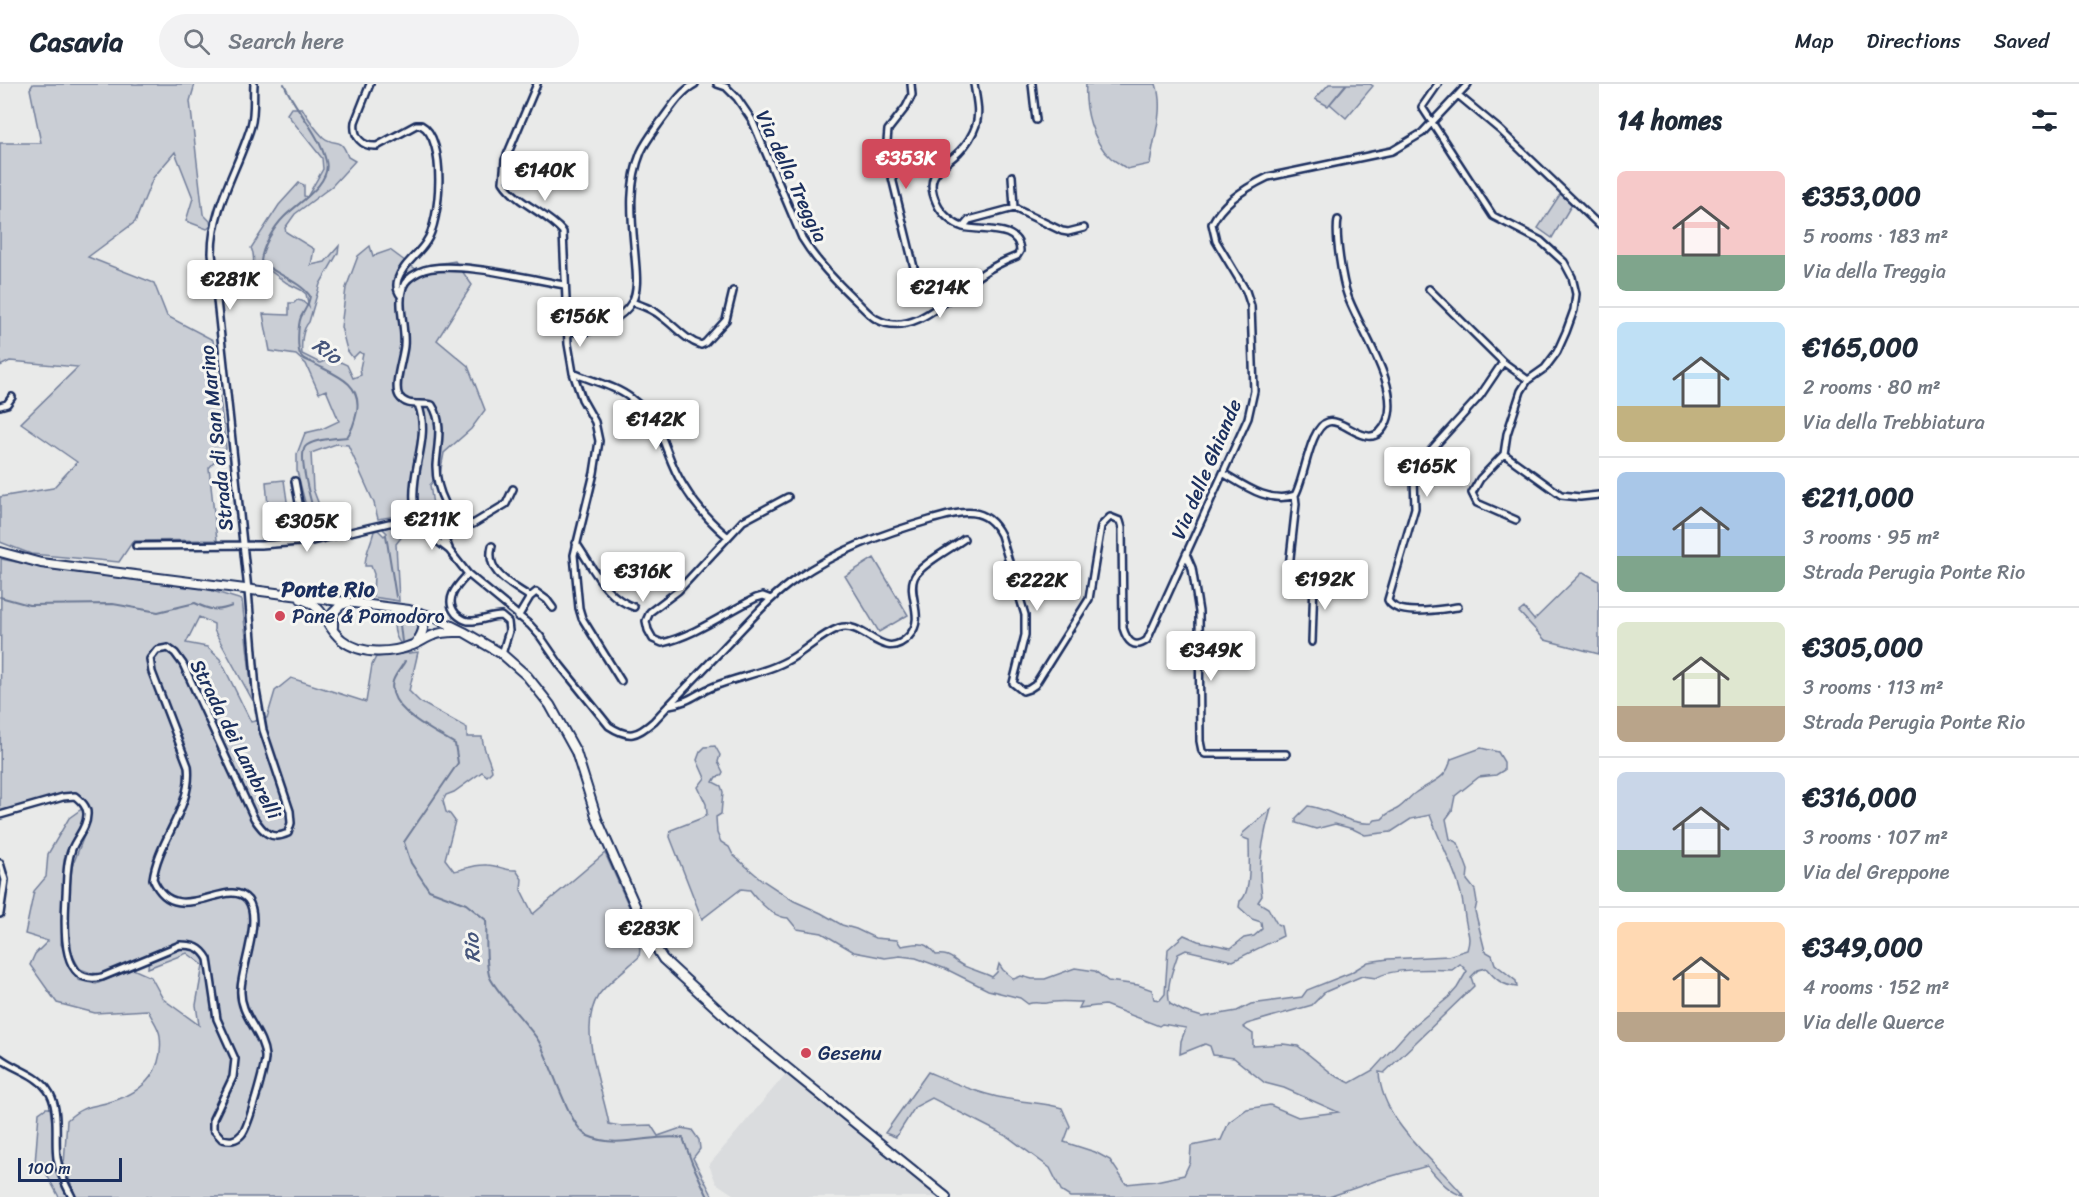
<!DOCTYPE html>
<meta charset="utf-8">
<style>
:root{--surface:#fff;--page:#f2f2f3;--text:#1f2937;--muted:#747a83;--line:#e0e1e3;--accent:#d1495b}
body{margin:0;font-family:Sriracha,sans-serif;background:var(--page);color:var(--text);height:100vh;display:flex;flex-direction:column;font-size:22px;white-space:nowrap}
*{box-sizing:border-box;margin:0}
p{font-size:20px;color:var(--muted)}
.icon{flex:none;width:33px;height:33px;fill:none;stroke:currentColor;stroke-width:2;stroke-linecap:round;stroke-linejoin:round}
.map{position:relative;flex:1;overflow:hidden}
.panel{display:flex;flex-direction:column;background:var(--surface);width:480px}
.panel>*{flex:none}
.scale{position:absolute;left:18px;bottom:15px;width:104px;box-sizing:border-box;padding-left:6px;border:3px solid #1b2f5e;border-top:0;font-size:16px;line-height:21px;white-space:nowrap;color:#1b2f5e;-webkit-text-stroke:4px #f6f6f2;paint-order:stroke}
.price{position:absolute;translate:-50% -51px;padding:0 14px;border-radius:6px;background:#fff;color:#222;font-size:20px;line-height:39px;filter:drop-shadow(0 2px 3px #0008)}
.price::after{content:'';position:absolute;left:50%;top:36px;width:18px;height:14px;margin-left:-9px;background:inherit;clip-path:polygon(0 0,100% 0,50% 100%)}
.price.on{background:var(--accent);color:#fff}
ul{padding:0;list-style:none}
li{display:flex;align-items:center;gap:18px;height:150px;padding:0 18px}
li+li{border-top:2px solid var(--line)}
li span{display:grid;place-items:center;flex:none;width:168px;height:120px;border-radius:9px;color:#555}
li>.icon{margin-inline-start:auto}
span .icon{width:72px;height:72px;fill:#fffc;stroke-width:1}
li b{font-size:26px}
h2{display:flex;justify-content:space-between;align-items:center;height:72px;padding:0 18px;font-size:26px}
header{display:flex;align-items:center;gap:36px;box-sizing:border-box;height:84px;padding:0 30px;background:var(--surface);border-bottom:2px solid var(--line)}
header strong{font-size:28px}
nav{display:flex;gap:33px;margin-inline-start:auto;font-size:21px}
.search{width:420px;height:54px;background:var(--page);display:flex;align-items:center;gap:15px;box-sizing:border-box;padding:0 21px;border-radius:33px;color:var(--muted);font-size:22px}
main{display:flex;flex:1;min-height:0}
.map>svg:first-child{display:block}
</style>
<header>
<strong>Casavia</strong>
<div class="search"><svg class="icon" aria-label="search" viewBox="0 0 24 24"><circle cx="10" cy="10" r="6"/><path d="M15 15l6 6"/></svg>Search here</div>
<nav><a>Map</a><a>Directions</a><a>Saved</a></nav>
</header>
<main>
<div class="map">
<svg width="1599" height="1113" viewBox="0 0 1599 1113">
<rect width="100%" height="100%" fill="#e9eae9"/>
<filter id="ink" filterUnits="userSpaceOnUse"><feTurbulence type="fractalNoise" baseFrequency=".0167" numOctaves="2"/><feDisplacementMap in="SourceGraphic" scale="12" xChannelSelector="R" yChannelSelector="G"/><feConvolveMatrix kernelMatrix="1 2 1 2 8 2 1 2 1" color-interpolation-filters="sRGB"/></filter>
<g filter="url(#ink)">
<!-- built -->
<path fill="#dadcde" d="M789,986L946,1113H737L716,1099L709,1081Z"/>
<!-- green -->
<path fill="#caced5" stroke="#727e9a" stroke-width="1.5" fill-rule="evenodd" d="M33,0H195L190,17L203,130L210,137L211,142L207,145L186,137L193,114L175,68L153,94L135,138L88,173L154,199L167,232L213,256L226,365L209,384L217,456L133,457L119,478L31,470L0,458V413L53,404L77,378L21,339L78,283L10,277L0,282V59H41L30,5Z
M1086,0H1156C1165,27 1153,54 1150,80L1127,85C1122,81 1116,78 1111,74C1092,58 1084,24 1086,0Z
M1329,0H1346L1328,22L1315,15Z
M1347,0H1370L1373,2L1346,34L1330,20Z
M291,24H302C308,34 315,45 323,53C336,64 340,50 348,73L355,77L332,102L295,130L285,144L286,148L314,165L311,181L325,178L339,162L338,169L320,200L309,238C302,245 301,260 302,270L320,279L332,274L347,281L353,294L361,291L360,284L363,270L359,268L353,274L347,266L341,243L346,204L358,172L370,162L373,172L390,166L417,186L430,181L455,177L472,201L437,256L468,282L485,326L471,345L444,369L440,390L430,401L433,421L416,433L412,438L396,432L378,435L374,419L348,361L336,360L311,369L313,405L326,439L309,434L297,387V370L305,349L322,345L339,337L326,306L319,309L306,280L296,271L270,267L263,230L289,231V219H294L297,216L302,217L309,223L306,210L301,206L287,199L259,179L255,188L252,187C254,179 255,171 251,164L279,121L299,99L304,101V112L307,113L323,85L322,74L287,30Z
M1561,109L1572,120L1552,154L1538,144Z
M284,396L289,431L269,434L266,398Z
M392,442L407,446L396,460L399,517L373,513L374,490L371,482H365C365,469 371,460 374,447L378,446L384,452L387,449L383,445Z
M874,474L908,531L879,548L845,492Z
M1,475L57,486L206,505L242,516L253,617L214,546V540L199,533L186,559L207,563L220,575L251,638L267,634L275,607L291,594L366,618L372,581L376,573L418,568L409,607L420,618L467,644V653H482C483,666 490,675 492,687L487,692L482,688L454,708L446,711L443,717L446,728L450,730L455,737L445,775L454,787C465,785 475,780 487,781C498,781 505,787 516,786L522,795L521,806L533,830L605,769L640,847L636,858L640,864L639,873C628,883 606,900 598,912C577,945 603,1005 609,1040L621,1042L651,1041L658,1052L681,1044L692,1046L699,1056L700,1065L693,1074L713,1113H76L64,1081L67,1036C84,1020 92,1024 113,1017C145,1007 164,986 160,952C159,943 151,934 148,926L95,929L57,919L30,881L35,870L48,857L25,850L34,807L46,793L48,770L69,734L83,724L85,736L68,764L65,776L61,860L78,896L96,900L133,885L151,893L163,915L199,941L196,921L203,881L187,869L148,884L149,871L103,890L91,889L80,885L69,865L67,834L72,783L87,744L91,727L79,710L64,711L0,729Z
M1583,488L1599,497V570L1545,556L1519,528L1524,524L1534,536Z
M413,532L419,536L421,546L417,553L401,560C394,552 393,543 395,533Z
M715,662L720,671L718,678L723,688L721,692L716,693L713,698L721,702L723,708L721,730L716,733L717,749L721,758L729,763L733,771L762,796L794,817L821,829L842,841L856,845L875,854L897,856L901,862C917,860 924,855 936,871C948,870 950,873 959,879C965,884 983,888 992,893L997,888L999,880L1003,886L1014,895L1021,892L1032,895H1045L1075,884L1095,887L1108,897L1138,901L1152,906L1154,915L1160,916L1165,910L1168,865L1184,851L1198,857L1231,864L1244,854L1254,852L1262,845L1261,838L1252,835L1239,823L1240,817C1252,810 1249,771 1249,756L1241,753L1243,749L1271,725C1263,752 1257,784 1262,812L1258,818L1268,824L1277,840L1281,842L1283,852L1233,877L1186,866L1178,870C1173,885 1165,904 1170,920L1183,927L1202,933L1237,927L1251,920L1302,913L1307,906L1350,889L1368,878L1388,875L1448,872L1467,866C1471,853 1468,851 1466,839C1464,828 1463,816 1460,806C1453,780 1439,756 1430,731L1411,735L1391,748L1365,751L1353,745L1335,740L1316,745L1296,739V734L1308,722C1331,725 1348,741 1372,739L1375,736L1382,735C1389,727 1390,729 1397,725C1404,721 1409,713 1415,709C1430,698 1447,696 1451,675L1481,664L1498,668L1504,678V686L1496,691L1479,693L1455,712L1452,727L1446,735L1450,755L1458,759L1468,786L1467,796L1475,806L1477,818L1475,827L1485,867L1492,871L1495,880L1516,897L1517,903C1502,901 1496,896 1486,884L1478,886L1471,893L1474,902L1384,989L1379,988C1381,1038 1435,1076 1464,1112C1449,1109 1437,1093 1427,1082L1378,1096L1329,1113H1070L1062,1108L1050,1084L1008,1053L932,1014L915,1023L896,1053L885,1049L928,988C957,1000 984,1012 1015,1016C1031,1019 1045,1019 1062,1024L1070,1042L1064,1058L1095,1068L1110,1076L1126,1100L1156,1097L1184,1091L1190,1078L1191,1062L1221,1056L1229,1038L1247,1025L1270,1021L1298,1033L1338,1028L1284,1004L1265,999L1234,974L1213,971L1210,962L1205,960L1180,970L1181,957L1186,944L1162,940L1159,942L1105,921L1079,924L1082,918C1069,918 1058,916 1047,919C1040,920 1035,917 1028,920L1020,914L988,906L946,885L916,874L900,872L885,874L854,868L822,849L797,845L788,834C772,833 759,818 750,806L741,805L702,835L670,753L671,746L702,734L707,730L706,720L698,703L705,694L697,676L700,668L705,663ZM1460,880L1467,887L1457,904L1449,913L1410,945L1373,986L1350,999L1334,991L1298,962L1283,960L1253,962V950L1243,943L1247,940L1312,921L1325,908L1362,892L1376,894C1391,884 1434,885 1452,886Z
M46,1024H50L54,1054L70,1113H59L41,1080H35L39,1029Z"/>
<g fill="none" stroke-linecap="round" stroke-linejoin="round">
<!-- stream -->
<path stroke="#6c7995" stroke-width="2" d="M284,0C295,26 319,48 326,77C332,99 298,119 284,133C274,143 262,163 261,177C274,190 300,197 310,212C309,221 305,225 301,233C298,240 297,263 300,270C302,275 306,276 311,278C332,290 362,297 357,327C355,337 353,345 347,353C337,354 311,355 305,363C298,374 311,416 314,429
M386,451L396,513
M0,513L29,521L113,520L158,528L195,519C209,526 217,528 232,522
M399,532L402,558
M405,577C402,583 395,590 393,597C385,625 435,647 455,660L458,679L404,758L411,779L429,806L466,820L486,836C487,853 485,875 489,891C491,902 529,942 538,956C551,977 569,1044 588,1052C619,1066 652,1049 683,1054L692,1079L708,1113"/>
<!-- street casing -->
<g stroke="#1b2f5e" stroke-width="10">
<path id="street" d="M370,0L355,38C353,53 362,63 377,62L416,41H421C447,54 441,137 426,158C418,171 403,180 398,195C396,201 397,207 401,212
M537,0L505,76L503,98C517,120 546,128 563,148L568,260L573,289L582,315L595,338L599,357L594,389L574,471L579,524L582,534L621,597
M717,0L726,3L737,14L752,36L802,154C816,177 833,195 853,214C860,220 868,230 876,235C914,256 952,209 980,191C992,183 1004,177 1017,172L1020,167C1019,140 982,148 963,143C953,140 941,129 937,120C923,90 941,85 959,68C966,61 973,50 976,41C980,28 976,13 974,0
M911,0L912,11L906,23L888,46L886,69L918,200C928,212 934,213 950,213
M1032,0L1036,36
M1438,0L1422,23L1493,132L1541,157L1564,178L1572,193L1576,210L1574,226L1566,248L1557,268L1545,284L1528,296L1521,307L1507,350L1504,370L1561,411L1580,413L1599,411
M1458,11L1500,46L1599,141
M1012,92L1014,124
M963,143L969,136L1014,124L1062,147L1068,148L1084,144
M1429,205L1503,278L1528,296
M632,218C643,222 653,225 662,233C675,242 685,256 701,261L705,259L726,236L733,207
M566,243C570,246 573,248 578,248C594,249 624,233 632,218C639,206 636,186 635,172C632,137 627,102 641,68C646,57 654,47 661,37C671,24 680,8 695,0
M573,289C592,297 616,302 632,315C666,340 663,370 683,401C695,421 710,438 728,453
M418,320C431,353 411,383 414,417C415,439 443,445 449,464
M0,322L7,320L12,313
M1504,370L1480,395L1472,409L1477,419L1516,436
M1223,389C1245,402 1269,420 1295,411C1305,395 1309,343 1328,338C1345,333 1372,373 1387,337C1401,303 1360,246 1348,213C1342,197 1335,151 1338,136
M295,397L306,457
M513,405L506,420L473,440C459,438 451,431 445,419C439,407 436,395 436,382C437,362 444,339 432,321C420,318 407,324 399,312C393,302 403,274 404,262C406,244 397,221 403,203C405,196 413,191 419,188C447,174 531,195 564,201
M1295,411L1296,420L1289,483L1294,493L1340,499
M576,459C593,483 604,513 634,523
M136,462L261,461L312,457L389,439L400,438L423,446L449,466L468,490L530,541L540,552L560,581L609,642C629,655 637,652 654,637C681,608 709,580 736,551C755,531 774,510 796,495C838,466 882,450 930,436C960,428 985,419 1001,451L1025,531V551L1013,599L1023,607L1029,605L1035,601L1089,515L1101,442L1110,433L1120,437L1122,444L1123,544C1127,557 1134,566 1147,556L1248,334L1254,307L1251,222L1246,207L1216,157L1212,140C1222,119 1247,103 1268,93L1392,67L1422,49L1468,0
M492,462C485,489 511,500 530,513L536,508L547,516L553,524
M1186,470L1192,484L1199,528L1200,657L1202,667L1205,670H1286
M468,490C458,501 443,515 456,530C459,533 464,536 468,537C479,538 490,532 501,532L508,538L509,547L502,570
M771,515L763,512L756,514C725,529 696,551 662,559L653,555L648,546L646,537L650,528L678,507L743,437L788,413
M1458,523C1442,525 1396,534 1388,516L1415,424L1414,394L1417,386L1432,365L1480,312L1503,278
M518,533L530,513
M1312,558L1314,496
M669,621C691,618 696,609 715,602C740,592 769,588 792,574C807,565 822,550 839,544C865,536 883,580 909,552C926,534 907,512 914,494C919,481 952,464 964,455
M0,731L63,713L75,712C81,717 88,723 87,731C87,744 76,754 72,765C66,779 67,796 66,811C65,837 58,904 102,893L180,861C194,861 201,863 208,875L217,935L235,975L233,993L213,1035V1045L222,1055C230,1057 236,1057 242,1050C248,1044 266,981 265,972C263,948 239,931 241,905C242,882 262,835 248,816C228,790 176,848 153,795C158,756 193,723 188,682L152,588L150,575L157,566L168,564L175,569L183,580L254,734C263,748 271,757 288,749L291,739L290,727L263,646L256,606L248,506L212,169C212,123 238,85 251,42C255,29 253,13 254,0
M0,779L5,796L0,830
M0,974C14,985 36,990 47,1005C61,1023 54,1052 57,1074C59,1088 65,1100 72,1113"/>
</g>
<!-- secondary casing -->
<g stroke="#1b2f5e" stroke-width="12">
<path id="secondary" d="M0,468L41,479L409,526L434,533L464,548L502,570L527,592L550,621L576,668L597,735L648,851L663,875L737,943L946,1113
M301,515C327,523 324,542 342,556C362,572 392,569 413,561C421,558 427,553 434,551C443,547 453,548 462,548
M414,530C428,538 424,548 416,559
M333,543V529L341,521L348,519"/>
</g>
<!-- street -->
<use href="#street" stroke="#f6f6f2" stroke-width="5"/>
<!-- secondary -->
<use href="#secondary" stroke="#f6f6f2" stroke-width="8"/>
</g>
</g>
<!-- markers -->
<g fill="#d1495b" stroke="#f6f6f2" stroke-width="2">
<circle cx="280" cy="532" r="6"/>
<circle cx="806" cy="969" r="6"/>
</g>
<g text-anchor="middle" stroke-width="6" stroke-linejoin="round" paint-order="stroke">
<!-- street labels -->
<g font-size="20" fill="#1b2f5e" stroke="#f6f6f2">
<text transform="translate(792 92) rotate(65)" y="7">Via della Treggia</text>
<text transform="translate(216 354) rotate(-96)" y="7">Strada di San Marino</text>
<text transform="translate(1206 385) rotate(-67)" y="7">Via delle Ghiande</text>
<text transform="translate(236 655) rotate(63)" y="7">Strada dei Lambrelli</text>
</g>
<!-- poi labels -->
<g font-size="20" fill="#1b2f5e" stroke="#f6f6f2" text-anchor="start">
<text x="292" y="539">Pane &amp; Pomodoro</text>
<text x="818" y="976">Gesenu</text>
</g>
<!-- water labels -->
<g font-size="21" font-style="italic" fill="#44547a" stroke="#f6f6f2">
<text transform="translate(327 267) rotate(36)" y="7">Rio</text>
<text transform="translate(472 864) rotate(-93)" y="7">Rio</text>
</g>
<!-- quarter labels -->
<g font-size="22" font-weight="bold" fill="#1b2f5e" stroke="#f6f6f2">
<text x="328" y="513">Ponte Rio</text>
</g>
</g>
</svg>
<div class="scale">100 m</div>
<b class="price on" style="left:906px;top:106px">€353K</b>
<b class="price" style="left:545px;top:118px">€140K</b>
<b class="price" style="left:230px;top:227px">€281K</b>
<b class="price" style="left:940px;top:235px">€214K</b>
<b class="price" style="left:580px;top:264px">€156K</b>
<b class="price" style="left:656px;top:367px">€142K</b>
<b class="price" style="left:1427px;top:414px">€165K</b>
<b class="price" style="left:432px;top:467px">€211K</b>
<b class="price" style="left:307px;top:469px">€305K</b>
<b class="price" style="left:643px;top:519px">€316K</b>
<b class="price" style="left:1325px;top:527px">€192K</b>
<b class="price" style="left:1037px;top:528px">€222K</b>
<b class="price" style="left:1211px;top:598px">€349K</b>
<b class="price" style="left:649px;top:876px">€283K</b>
</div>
<section class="panel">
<h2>14 homes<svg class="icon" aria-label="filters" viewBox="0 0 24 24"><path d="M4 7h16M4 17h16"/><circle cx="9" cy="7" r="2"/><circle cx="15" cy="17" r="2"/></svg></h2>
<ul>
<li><span style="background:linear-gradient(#f6c9c9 70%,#7fa58c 0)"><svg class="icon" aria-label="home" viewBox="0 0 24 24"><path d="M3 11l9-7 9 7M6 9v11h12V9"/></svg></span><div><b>€353,000</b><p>5 rooms · 183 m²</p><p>Via della Treggia</p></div></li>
<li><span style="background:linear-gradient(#bfe0f5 70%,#c2b280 0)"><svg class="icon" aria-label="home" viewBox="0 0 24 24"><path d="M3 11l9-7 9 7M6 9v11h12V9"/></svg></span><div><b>€165,000</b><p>2 rooms · 80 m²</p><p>Via della Trebbiatura</p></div></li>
<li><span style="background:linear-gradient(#a9c7e8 70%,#7fa58c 0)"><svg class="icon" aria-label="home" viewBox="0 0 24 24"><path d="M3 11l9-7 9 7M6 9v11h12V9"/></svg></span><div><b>€211,000</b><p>3 rooms · 95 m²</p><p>Strada Perugia Ponte Rio</p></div></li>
<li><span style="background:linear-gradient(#dfe7d0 70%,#b9a48a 0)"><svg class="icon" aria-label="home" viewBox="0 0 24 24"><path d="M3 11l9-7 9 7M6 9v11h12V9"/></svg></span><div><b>€305,000</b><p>3 rooms · 113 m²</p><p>Strada Perugia Ponte Rio</p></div></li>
<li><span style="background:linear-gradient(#c9d6e8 65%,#7fa58c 0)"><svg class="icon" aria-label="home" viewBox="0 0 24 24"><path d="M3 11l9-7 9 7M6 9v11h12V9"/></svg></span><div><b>€316,000</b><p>3 rooms · 107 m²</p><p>Via del Greppone</p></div></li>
<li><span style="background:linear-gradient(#ffd9b3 75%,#b9a48a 0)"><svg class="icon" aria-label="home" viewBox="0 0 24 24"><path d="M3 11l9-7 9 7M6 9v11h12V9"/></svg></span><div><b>€349,000</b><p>4 rooms · 152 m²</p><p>Via delle Querce</p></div></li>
</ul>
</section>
</main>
